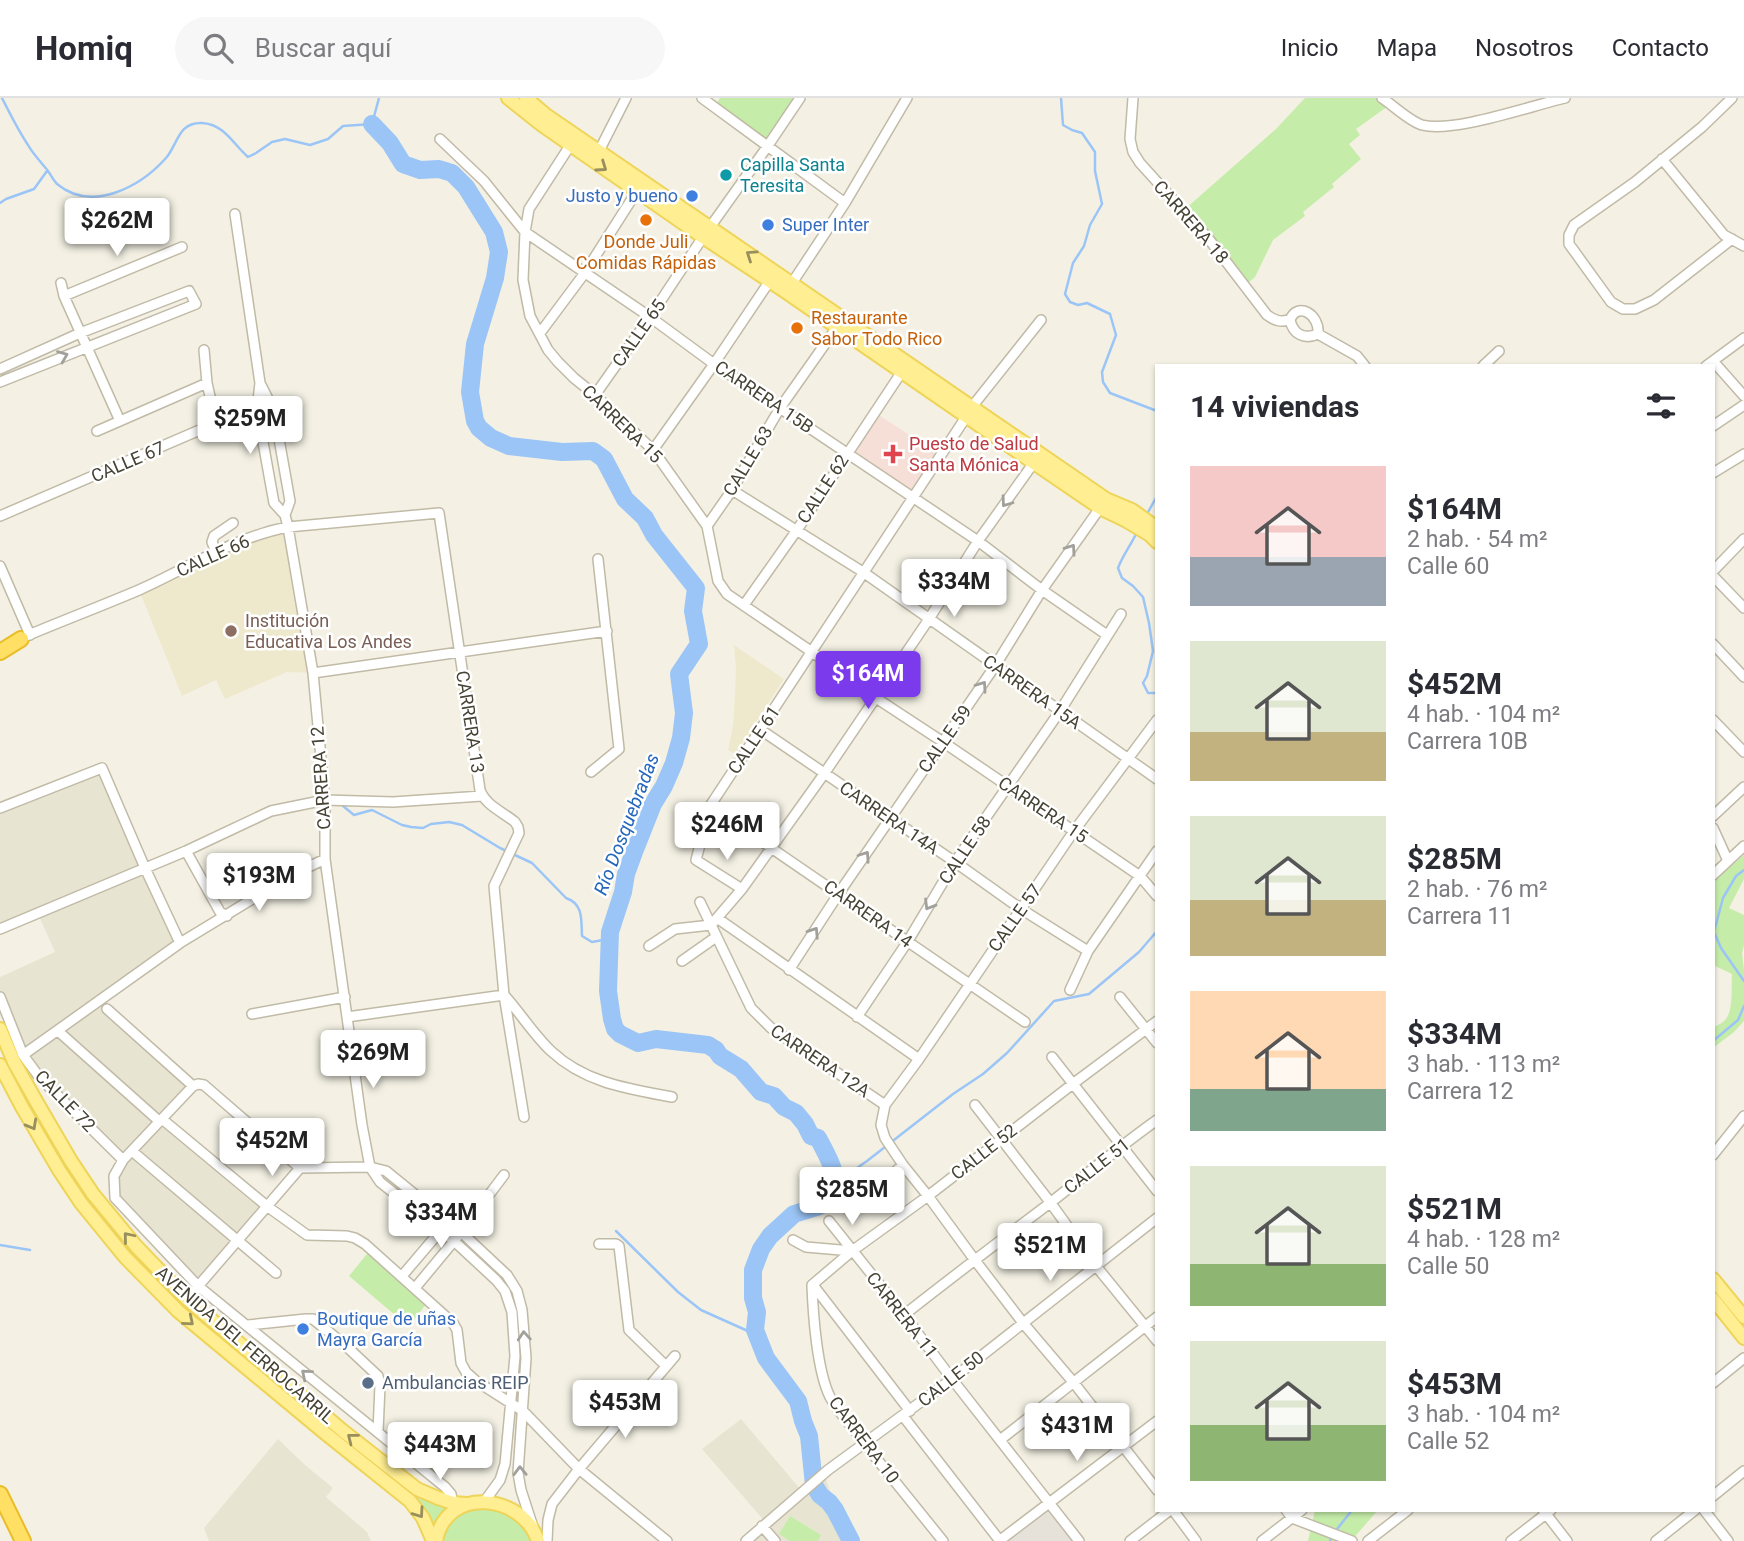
<!DOCTYPE html>
<html lang="es">
<meta charset="utf-8">
<style>
:root{--surface:#fff;--page:#f7f7f7;--text:#2b2b33;--muted:#7c7c81;--line:#e1e1e2;--accent:#7c3aed}
body{margin:0;font-family:Roboto,sans-serif;background:var(--page);color:var(--text);height:100vh;display:flex;flex-direction:column;font-size:26px;white-space:nowrap}
*{box-sizing:border-box;margin:0}
p{font-size:23px;color:var(--muted)}
.icon{flex:none;width:38px;height:38px;fill:none;stroke:currentColor;stroke-width:2;stroke-linecap:round;stroke-linejoin:round}
.map{position:relative;flex:1;overflow:hidden}
.details{position:absolute;left:1155px;top:266px;width:560px;height:1148px;display:flex;flex-direction:column;background:var(--surface);border-radius:0px;box-shadow:0 2px 5px #0004}
.details>*{flex:none}
.price{position:absolute;translate:-50% -60px;padding:0 16px;border-radius:7px;background:#fff;color:#222;font-size:23px;line-height:46px;filter:drop-shadow(0 2px 4px #0008)}
.price::after{content:'';position:absolute;left:50%;top:42px;width:21px;height:16px;margin-left:-10px;background:inherit;clip-path:polygon(0 0,100% 0,50% 100%)}
.price.on{background:var(--accent);color:#fff}
ul{padding:0;list-style:none}
li{display:flex;align-items:center;gap:21px;height:175px;padding:0 35px}
li span{display:grid;place-items:center;flex:none;width:196px;height:140px;border-radius:0px;color:#555}
li>.icon{margin-inline-start:auto}
span .icon{width:84px;height:84px;fill:#fffc;stroke-width:1}
li b{font-size:30px}
h2{display:flex;justify-content:space-between;align-items:center;height:84px;padding:0 35px;font-size:30px}
header{display:flex;align-items:center;gap:42px;box-sizing:border-box;height:98px;padding:0 35px;background:var(--surface);border-bottom:2px solid var(--line)}
header strong{font-size:33px}
nav{display:flex;gap:38px;margin-inline-start:auto;font-size:24px}
.search{width:490px;height:63px;background:var(--page);display:flex;align-items:center;gap:18px;box-sizing:border-box;padding:0 24px;border-radius:38px;color:var(--muted);font-size:26px}
.map>svg:first-child{display:block}
</style>
<header>
<strong>Homiq</strong>
<div class="search"><svg class="icon" aria-label="search" viewBox="0 0 24 24"><circle cx="10" cy="10" r="6"/><path d="M15 15l6 6"/></svg>Buscar aquí</div>
<nav><a>Inicio</a><a>Mapa</a><a>Nosotros</a><a>Contacto</a></nav>
</header>
<div class="map">
<svg width="1744" height="1443" viewBox="0 0 1744 1443">
<rect width="100%" height="100%" fill="#f4f1e4"/>
<!-- residential -->
<path fill="#e8e4d2" d="M102,670L180,845L108,898L107,911L193,988L163,1020L268,1109L198,1188L115,1100L114,1078L123,1061L23,957L0,899V879L55,854L38,816L0,831V710Z
M741,1321L801,1392L809,1396L823,1372L844,1436L850,1443H751L768,1427L702,1351Z
M278,1341L305,1367L333,1390L326,1399L367,1434L371,1443H209L204,1430Z"/>
<!-- industrial -->
<path fill="#e6e2d9" d="M1049,1406L1079,1443H1000Z"/>
<!-- education -->
<path fill="#eee9cd" d="M288,429L313,575L287,574L225,601L216,582L182,598L139,492L216,454Z
M734,547L784,581L735,656L728,652L733,627L735,596L736,572Z"/>
<!-- medical -->
<path fill="#f6dfd6" d="M874,314L940,357L912,399L847,356Z"/>
<!-- green -->
<path fill="#c5eca9" d="M720,0H800L767,49L714,9Z
M1305,0H1382L1391,6L1356,31L1360,37L1349,46L1361,61L1332,86L1334,89L1303,114L1305,118L1273,142L1255,179L1244,188L1184,112L1276,31Z
M1744,757V781L1729,810L1744,817V847L1742,855L1744,872V923L1734,934L1713,950V930C1717,927 1721,926 1724,923C1734,915 1731,889 1732,876L1713,867V784Z
M371,1151L429,1202L409,1229L349,1178Z
M406,1383L427,1396L505,1409L538,1443H433L398,1393Z
M1315,1412H1378L1351,1443H1308Z
M790,1418L821,1437L818,1443H790L779,1436Z"/>
<g fill="none" stroke-linecap="round" stroke-linejoin="round">
<!-- stream -->
<path stroke="#9bc5f6" stroke-width="2.5" d="M2,0C10,16 18,32 28,47C33,56 41,64 48,73C51,77 53,82 57,86C92,115 140,89 166,60C178,46 178,24 202,25C224,26 233,46 248,59L256,55L272,44L285,41L310,47L328,41L343,28L372,26L379,0
M1061,0L1063,27L1072,32L1082,35L1095,54V73L1102,106L1090,127L1084,148L1073,165L1065,196L1070,204L1078,207L1087,205L1110,216L1116,237L1102,274L1103,284L1110,295L1157,313
M0,105L6,101L34,91L47,73
M1147,416L1157,398
M1137,434C1131,447 1123,457 1118,470L1122,480L1133,488L1143,499L1149,525L1153,553L1147,578L1143,585L1148,595H1157
M343,708L354,717L372,712L402,727L411,729L423,730L431,726L449,724L462,727L500,750L532,765L566,800C584,806 581,823 582,838L592,844L603,842L608,845
M1744,772L1736,778L1723,800L1714,834L1721,850L1744,883
M1713,943L1738,922L1744,908
M837,1084L867,1063L953,996L983,976L1007,955L1054,903L1089,896L1139,854L1157,833
M616,1133L678,1194L701,1212L759,1238
M0,1147L30,1152
M1330,1443L1334,1435L1352,1412"/>
<!-- river -->
<path stroke="#9bc5f6" stroke-width="18" d="M372,26L390,45L403,66L420,72L439,71L452,75L466,89L494,134L499,154L495,180L475,246L470,294L475,323L479,330L491,340L509,348L562,354L593,353L604,361L625,401L645,420L654,437L696,490L693,513L699,546L679,576L684,615L681,640L674,665L664,688L653,706L634,754L626,776L623,794L610,834L608,893L612,921L615,931L620,936L638,945L656,941L708,947L716,952L720,958L741,971L761,994L774,998L784,1009L796,1015L805,1026L811,1038L818,1040C829,1060 838,1076 836,1099L817,1109L794,1116L770,1138L761,1151L753,1172V1200L757,1214L755,1232L766,1260L798,1303L803,1323L809,1338L814,1387L820,1397L829,1404L835,1412L851,1443"/>
<!-- minor casing -->
<g stroke="#c0baa6" stroke-width="12">
<path id="minor" d="M702,0L845,105
M1133,0L1130,41L1133,54L1140,65L1208,140L1267,217C1275,223 1280,224 1290,222C1297,203 1320,216 1318,236
M1382,0C1394,8 1409,23 1422,27C1454,35 1530,8 1565,0
M440,41L484,83L525,134L650,219L714,266L978,443L1042,492L1107,537
M571,46L529,111L525,134L523,182L530,218L548,252L558,264L574,280L595,297L653,352L707,428L718,483L727,496L812,554L876,600L943,644L1140,778L1157,798
M599,53L626,0
M1662,61L1724,137L1744,148
M235,116L260,285L257,311L274,405L285,417L288,429L313,575L325,702V761L362,1027L370,1069L380,1084L454,1143L496,1182L505,1193L512,1214L515,1258L505,1366L500,1382L484,1404
M1732,141L1654,202L1635,211H1623L1611,204L1569,146V137L1574,127L1635,84L1702,29L1732,0
M61,185L64,198L120,323
M792,185L845,105L907,0
M64,198L182,149
M1290,222C1293,236 1304,242 1318,236L1357,258L1365,268
M540,235L584,176L637,93
M204,252L207,285L216,325
M1713,263L1744,298
M1483,268L1499,253
M1706,268L1744,240
M0,271L80,235L189,193L196,206L0,284
M261,287L271,307L279,341L290,403L285,417
M595,297L650,219L703,139L767,49L800,0
M971,310L1041,222
M1713,328L1744,307
M97,333L207,285
M653,352L714,266L769,184
M1713,375L1744,356
M732,392L863,474L1157,681
M0,418L216,325L257,311
M707,428L732,392L780,310L837,229
M216,454L212,444L214,438L233,425
M0,468L30,537
M1713,473L1744,441
M1713,478L1744,510
M744,507L797,432L901,275
M19,541C59,524 99,509 139,492C188,470 235,439 288,429L439,415L480,692C485,707 503,714 515,724L518,729L519,735L494,788L504,897L524,1019
M1713,546L1744,579
M313,575L607,533
M1157,622L1074,733L919,961L885,1007L881,1027L885,1040L903,1067L928,1098L974,1161L1023,1225L1074,1285L1157,1392
M1713,622L1744,654
M761,632L955,764L1021,811L1088,853
M591,674L619,651L598,461
M710,708L1025,924
M0,710L102,670L145,770L180,845
M1713,718L1744,689
M1713,730L1728,763
M186,753L220,814L227,818
M1713,777L1744,748
M742,791L696,762L710,708L966,319
M700,804L751,910L771,930L885,1007
M717,820L919,961
M0,831L186,753L271,713L325,702L393,704L482,698
M649,848L675,831L711,827L742,791L824,676L929,521L978,443L1035,363
M682,863L716,839
M789,872L839,795L995,568L1042,492L1100,410
M1070,892L1088,853L1157,753
M505,898C521,916 534,937 551,953C585,985 629,991 672,999
M0,899L23,957L40,980L123,1062
M1120,899L1157,945
M107,911L193,988L198,986L204,987L300,1070L370,1069L386,1073L461,1134L507,1177L517,1193L522,1212L526,1260L518,1375L521,1392L533,1429
M252,916L345,899
M347,919L504,897
M857,919L908,843L955,764L1060,613L1121,516
M58,933L159,1023
M23,957L180,845L290,778L325,761
M1052,959L1157,1093
M193,988L123,1062L114,1078L115,1100L198,1188L445,1389L451,1396L453,1405
M975,1007L1050,1104L1096,1168L1157,1243
M162,1021L268,1109L307,1137L347,1138L355,1140L365,1146L453,1225L457,1232L461,1265L466,1274L476,1283L523,1313L579,1371L667,1443
M132,1053L276,1175
M1713,1057L1744,1018
M849,1112L903,1067
M829,1123L904,1217L952,1281L1079,1443
M793,1142L806,1149L852,1153
M599,1146H616L619,1148L629,1232L666,1268
M402,1178L441,1132
M812,1187L852,1153L928,1098L1074,985L1157,923
M812,1187C813,1216 817,1273 830,1299C842,1321 862,1338 876,1360L943,1443
M813,1187L910,1313
M415,1190L454,1143L504,1077
M187,1201L300,1070
M904,1217C952,1179 1001,1142 1050,1105C1086,1077 1120,1048 1157,1022
M248,1227L306,1221H313L346,1248L378,1278L380,1287L378,1334
M1713,1285L1744,1260
M903,1318L1000,1443
M1000,1342L1157,1219
M1713,1398L1744,1373
M1173,1412L1196,1443
M1286,1412L1292,1420L1352,1443
M1543,1412L1567,1443
M1704,1412L1728,1443
M762,1428L775,1443
M547,1443L548,1422L552,1406L579,1371L675,1258
M746,1443L828,1372L952,1281L1157,1120
M999,1443L1157,1323
M1130,1443L1170,1412
M1262,1443L1302,1412
M1368,1443L1408,1412
M1511,1443L1551,1412
M1656,1443L1695,1412"/>
</g>
<!-- major casing -->
<g stroke="#eed458" stroke-width="16">
<path id="major" d="M508,0L542,27L703,139L786,194L1034,365L1100,410L1125,422L1150,437L1157,444
M526,0L546,17L1106,401L1132,412L1157,430
M0,931L14,964L36,1003L71,1063L93,1096L136,1148L187,1201L343,1333L417,1391L438,1400L453,1405L467,1406
M0,967L22,1009L59,1072L81,1105L125,1159L178,1213L325,1335L410,1403L423,1420L433,1443
M1713,1181L1744,1219
M1713,1201L1744,1240
M436,1443C446,1387 523,1396 538,1443"/>
</g>
<!-- highway casing -->
<g stroke="#eabc28" stroke-width="18">
<path id="highway" d="M0,554L21,541
M0,1396L23,1443"/>
</g>
<!-- minor -->
<use href="#minor" stroke="#fff" stroke-width="9"/>
<!-- major -->
<use href="#major" stroke="#ffee92" stroke-width="12"/>
<!-- highway -->
<use href="#highway" stroke="#ffe064" stroke-width="14"/>
</g>
<!-- one-way arrows -->
<defs><path id="oneway-chevron" d="M-2-3.5L2.5 0L-2 3.5" fill="none" stroke-width="1.6" stroke-linecap="round" stroke-linejoin="round" transform="scale(1.75)"/></defs>
<g stroke="#998f5e">
<use href="#oneway-chevron" transform="translate(602 69) rotate(35)"/>
<use href="#oneway-chevron" transform="translate(751 157) rotate(-146)"/>
<use href="#oneway-chevron" transform="translate(32 1027) rotate(61)"/>
<use href="#oneway-chevron" transform="translate(128 1139) rotate(-130)"/>
<use href="#oneway-chevron" transform="translate(189 1223) rotate(40)"/>
<use href="#oneway-chevron" transform="translate(352 1340) rotate(-142)"/>
<use href="#oneway-chevron" transform="translate(419 1415) rotate(55)"/>
</g>
<g stroke="#a2a09a">
<use href="#oneway-chevron" transform="translate(63 258) rotate(-22)"/>
<use href="#oneway-chevron" transform="translate(1006 404) rotate(126)"/>
<use href="#oneway-chevron" transform="translate(1071 451) rotate(-55)"/>
<use href="#oneway-chevron" transform="translate(982 588) rotate(-55)"/>
<use href="#oneway-chevron" transform="translate(865 758) rotate(-56)"/>
<use href="#oneway-chevron" transform="translate(929 807) rotate(121)"/>
<use href="#oneway-chevron" transform="translate(814 834) rotate(-57)"/>
<use href="#oneway-chevron" transform="translate(524 1238) rotate(-94)"/>
<use href="#oneway-chevron" transform="translate(306 1276) rotate(-140)"/>
<use href="#oneway-chevron" transform="translate(520 1373) rotate(-91)"/>
</g>
<!-- markers -->
<circle fill="#0f9aa8" stroke="#fff" stroke-width="2.5" cx="726" cy="77" r="7"/>
<g fill="#3f7fe0" stroke="#fff" stroke-width="2.5">
<circle cx="692" cy="98" r="7"/>
<circle cx="768" cy="127" r="7"/>
<circle cx="303" cy="1231" r="7"/>
</g>
<g fill="#e8710a" stroke="#fff" stroke-width="2.5">
<circle cx="646" cy="122" r="7"/>
<circle cx="797" cy="230" r="7"/>
</g>
<path fill="#e0444e" stroke="#fff" stroke-width="2.5" d="M889.5 345.5h7v7h7v7h-7v7h-7v-7h-7v-7h7z"/>
<circle fill="#8d6e63" stroke="#fff" stroke-width="2.5" cx="231" cy="533" r="7"/>
<circle fill="#5c6f8a" stroke="#fff" stroke-width="2.5" cx="368" cy="1285" r="7"/>
<g text-anchor="middle" stroke-width="5" stroke-linejoin="round" paint-order="stroke">
<!-- culture labels -->
<g font-size="18" fill="#0d838f" stroke="#fff" text-anchor="start">
<text x="740" y="73">Capilla Santa<tspan x="740" dy="21">Teresita</tspan></text>
</g>
<!-- shop labels -->
<g font-size="18" fill="#366cbe" stroke="#fff" text-anchor="start">
<text x="678" y="104" text-anchor="end">Justo y bueno</text>
<text x="782" y="133">Super Inter</text>
<text x="317" y="1227">Boutique de uñas<tspan x="317" dy="21">Mayra García</tspan></text>
</g>
<!-- street labels -->
<g font-size="18" fill="#464234" stroke="#fff">
<text transform="translate(1191 124) rotate(49)" y="6">CARRERA 18</text>
<text transform="translate(639 235) rotate(-55)" y="6">CALLE 65</text>
<text transform="translate(764 299) rotate(34)" y="6">CARRERA 15B</text>
<text transform="translate(622 326) rotate(44)" y="6">CARRERA 15</text>
<text transform="translate(748 363) rotate(-59)" y="6">CALLE 63</text>
<text transform="translate(128 364) rotate(-23)" y="6">CALLE 67</text>
<text transform="translate(823 391) rotate(-57)" y="6">CALLE 62</text>
<text transform="translate(213 458) rotate(-24)" y="6">CALLE 66</text>
<text transform="translate(1032 594) rotate(35)" y="6">CARRERA 15A</text>
<text transform="translate(470 624) rotate(81)" y="6">CARRERA 13</text>
<text transform="translate(945 641) rotate(-55)" y="6">CALLE 59</text>
<text transform="translate(754 642) rotate(-56)" y="6">CALLE 61</text>
<text transform="translate(321 680) rotate(-94)" y="6">CARRERA 12</text>
<text transform="translate(1043 712) rotate(34)" y="6">CARRERA 15</text>
<text transform="translate(889 720) rotate(34)" y="6">CARRERA 14A</text>
<text transform="translate(965 752) rotate(-56)" y="6">CALLE 58</text>
<text transform="translate(868 816) rotate(35)" y="6">CARRERA 14</text>
<text transform="translate(1015 820) rotate(-55)" y="6">CALLE 57</text>
<text transform="translate(820 963) rotate(34)" y="6">CARRERA 12A</text>
<text transform="translate(65 1003) rotate(46)" y="6">CALLE 72</text>
<text transform="translate(984 1054) rotate(-38)" y="6">CALLE 52</text>
<text transform="translate(1097 1068) rotate(-38)" y="6">CALLE 51</text>
<text transform="translate(902 1217) rotate(52)" y="6">CARRERA 11</text>
<text transform="translate(245 1247) rotate(41)" y="6">AVENIDA DEL FERROCARRIL</text>
<text transform="translate(951 1281) rotate(-38)" y="6">CALLE 50</text>
<text transform="translate(864 1342) rotate(53)" y="6">CARRERA 10</text>
</g>
<!-- food labels -->
<g font-size="18" fill="#c56008" stroke="#fff">
<text x="646" y="150">Donde Juli<tspan x="646" dy="21">Comidas Rápidas</tspan></text>
<text x="811" y="226" text-anchor="start">Restaurante<tspan x="811" dy="21">Sabor Todo Rico</tspan></text>
</g>
<!-- health labels -->
<g font-size="18" fill="#be3a42" stroke="#fff" text-anchor="start">
<text x="909" y="352">Puesto de Salud<tspan x="909" dy="21">Santa Mónica</tspan></text>
</g>
<!-- education labels -->
<g font-size="18" fill="#785e54" stroke="#fff" text-anchor="start">
<text x="245" y="529">Institución<tspan x="245" dy="21">Educativa Los Andes</tspan></text>
</g>
<!-- service labels -->
<g font-size="18" fill="#4e5e75" stroke="#fff" text-anchor="start">
<text x="382" y="1291">Ambulancias REIP</text>
</g>
<!-- water labels -->
<g font-size="19" font-style="italic" fill="#2467bb" stroke="#fff">
<text transform="translate(626 726) rotate(-69)" y="7">Río Dosquebradas</text>
</g>
</g>
</svg>
<b class="price" style="left:117px;top:160px">$262M</b>
<b class="price" style="left:250px;top:358px">$259M</b>
<b class="price" style="left:954px;top:521px">$334M</b>
<b class="price on" style="left:868px;top:613px">$164M</b>
<b class="price" style="left:727px;top:764px">$246M</b>
<b class="price" style="left:259px;top:815px">$193M</b>
<b class="price" style="left:373px;top:992px">$269M</b>
<b class="price" style="left:272px;top:1080px">$452M</b>
<b class="price" style="left:852px;top:1129px">$285M</b>
<b class="price" style="left:441px;top:1152px">$334M</b>
<b class="price" style="left:1050px;top:1185px">$521M</b>
<b class="price" style="left:625px;top:1342px">$453M</b>
<b class="price" style="left:1077px;top:1365px">$431M</b>
<b class="price" style="left:440px;top:1384px">$443M</b>
<section class="details">
<h2>14 viviendas<svg class="icon" aria-label="filters" viewBox="0 0 24 24"><path d="M4 7h16M4 17h16"/><circle cx="9" cy="7" r="2"/><circle cx="15" cy="17" r="2"/></svg></h2>
<ul>
<li><span style="background:linear-gradient(#f6c9c9 65%,#9aa5b1 0)"><svg class="icon" aria-label="home" viewBox="0 0 24 24"><path d="M3 11l9-7 9 7M6 9v11h12V9"/></svg></span><div><b>$164M</b><p>2 hab. · 54 m²</p><p>Calle 60</p></div></li>
<li><span style="background:linear-gradient(#dfe7d0 65%,#c2b280 0)"><svg class="icon" aria-label="home" viewBox="0 0 24 24"><path d="M3 11l9-7 9 7M6 9v11h12V9"/></svg></span><div><b>$452M</b><p>4 hab. · 104 m²</p><p>Carrera 10B</p></div></li>
<li><span style="background:linear-gradient(#dfe7d0 60%,#c2b280 0)"><svg class="icon" aria-label="home" viewBox="0 0 24 24"><path d="M3 11l9-7 9 7M6 9v11h12V9"/></svg></span><div><b>$285M</b><p>2 hab. · 76 m²</p><p>Carrera 11</p></div></li>
<li><span style="background:linear-gradient(#ffd9b3 70%,#7fa58c 0)"><svg class="icon" aria-label="home" viewBox="0 0 24 24"><path d="M3 11l9-7 9 7M6 9v11h12V9"/></svg></span><div><b>$334M</b><p>3 hab. · 113 m²</p><p>Carrera 12</p></div></li>
<li><span style="background:linear-gradient(#dfe7d0 70%,#8fb573 0)"><svg class="icon" aria-label="home" viewBox="0 0 24 24"><path d="M3 11l9-7 9 7M6 9v11h12V9"/></svg></span><div><b>$521M</b><p>4 hab. · 128 m²</p><p>Calle 50</p></div></li>
<li><span style="background:linear-gradient(#dfe7d0 60%,#8fb573 0)"><svg class="icon" aria-label="home" viewBox="0 0 24 24"><path d="M3 11l9-7 9 7M6 9v11h12V9"/></svg></span><div><b>$453M</b><p>3 hab. · 104 m²</p><p>Calle 52</p></div></li>
</ul>
</section>
</div>
